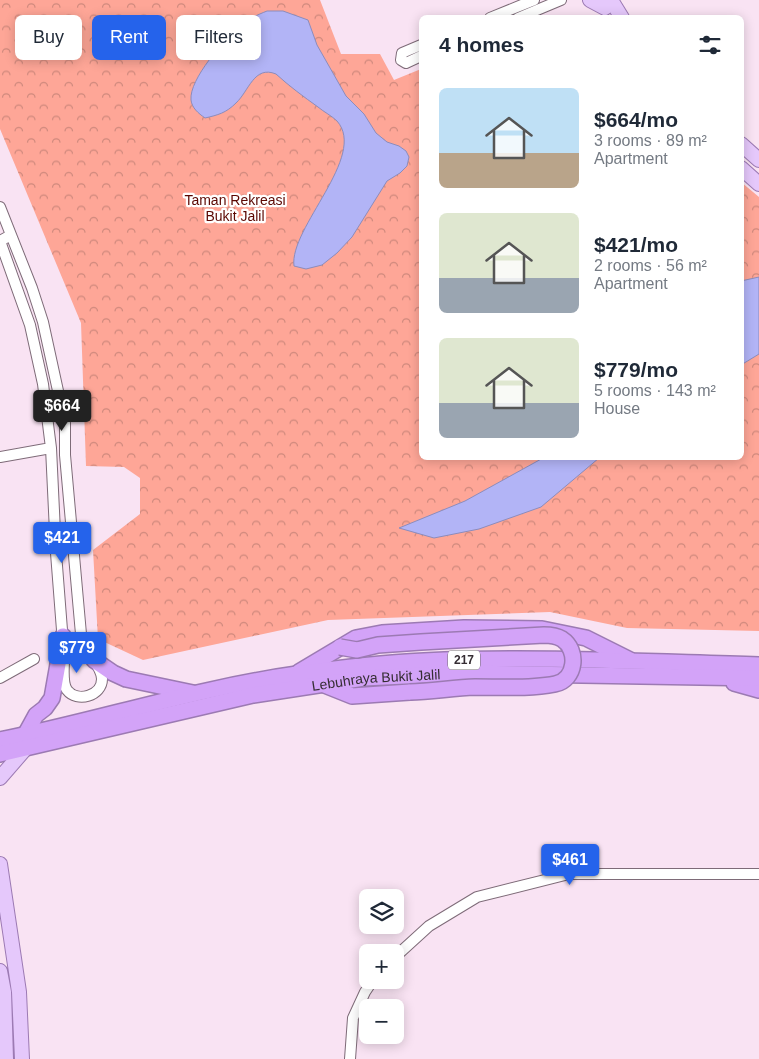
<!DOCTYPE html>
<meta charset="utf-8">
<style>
:root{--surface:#fff;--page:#f2f2f3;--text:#1f2937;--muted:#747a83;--accent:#2563eb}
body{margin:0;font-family:Arial,sans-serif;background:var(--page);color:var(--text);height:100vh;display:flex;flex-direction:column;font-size:19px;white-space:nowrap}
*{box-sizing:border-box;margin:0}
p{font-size:16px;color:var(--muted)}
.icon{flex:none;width:28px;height:28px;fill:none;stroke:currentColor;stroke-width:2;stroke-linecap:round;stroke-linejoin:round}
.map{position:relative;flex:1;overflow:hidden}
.details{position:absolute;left:419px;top:15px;width:325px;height:445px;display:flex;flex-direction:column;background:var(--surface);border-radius:8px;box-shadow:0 2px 12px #0003}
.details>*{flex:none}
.guide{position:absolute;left:15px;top:15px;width:329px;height:45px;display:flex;gap:10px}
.tools{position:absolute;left:359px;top:889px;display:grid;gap:10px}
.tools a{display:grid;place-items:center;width:45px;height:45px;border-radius:8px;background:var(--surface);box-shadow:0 2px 12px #0003;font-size:25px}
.price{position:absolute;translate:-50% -42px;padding:0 11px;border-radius:5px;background:var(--accent);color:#fff;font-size:16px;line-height:32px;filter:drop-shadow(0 1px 2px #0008)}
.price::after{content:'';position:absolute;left:50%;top:30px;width:15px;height:11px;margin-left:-8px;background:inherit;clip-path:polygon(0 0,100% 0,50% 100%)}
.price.active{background:#222;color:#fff}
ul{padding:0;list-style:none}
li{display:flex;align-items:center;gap:15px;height:125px;padding:0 20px}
li span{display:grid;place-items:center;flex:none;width:140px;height:100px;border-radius:8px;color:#555}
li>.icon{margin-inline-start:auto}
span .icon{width:60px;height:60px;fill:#fffc;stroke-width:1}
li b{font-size:21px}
h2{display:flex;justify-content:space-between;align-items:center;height:60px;padding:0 20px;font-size:21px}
.chip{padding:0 18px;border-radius:8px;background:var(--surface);box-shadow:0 2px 12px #0003;font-size:18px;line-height:45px}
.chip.active{background:var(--accent);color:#fff}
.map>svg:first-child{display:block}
</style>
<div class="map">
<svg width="759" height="1059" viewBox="0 0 759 1059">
<defs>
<pattern id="park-crowns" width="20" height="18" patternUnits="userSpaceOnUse" patternTransform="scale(1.25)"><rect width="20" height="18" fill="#fea697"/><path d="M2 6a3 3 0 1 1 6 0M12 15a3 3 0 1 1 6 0" fill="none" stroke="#ce887c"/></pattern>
</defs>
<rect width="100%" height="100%" fill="#f9e3f3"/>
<!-- park -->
<path fill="url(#park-crowns)" d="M0,0H320L341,54H380L394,80L421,69V458H741V182L759,197V631L627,628L550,612L328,620L143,660L98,639L93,550L140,514V478L124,467L86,466L81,323L0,129Z"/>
<!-- water -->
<path fill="#b2b4f6" stroke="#8c8cbc" d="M267,11H283L308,20L317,45L346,96L364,114L376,133L387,142L399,146L406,151L409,157L407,166L400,173L387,181L352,237L337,253L322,265L306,269L294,266C289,228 368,156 337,121C332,116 324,112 318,107C304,97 289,86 276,74C254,65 249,91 236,103C226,113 218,115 205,118C198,113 192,108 191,100C189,79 225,39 240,26C248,19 257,15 267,11Z
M759,277V354L741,365V281Z
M543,458H599L541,507L479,529L434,538L399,528L465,501Z"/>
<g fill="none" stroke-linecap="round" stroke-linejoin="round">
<!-- minor casing -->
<g stroke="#7e6b78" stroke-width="12">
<path id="minor" d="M490,18L534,0
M518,18L561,0
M421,45L402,53L401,60L406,63L421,56
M0,207L32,288L43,322L65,423V455L81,634C83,651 102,665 102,679C102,696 77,703 67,690C62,683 64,668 64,660
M11,235L0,241L30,325L43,384L51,448L56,553L63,643
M0,457L51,448
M0,678L34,659
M395,957L429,926L477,897L569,874H759
M350,1059L353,1018L365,992L373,980"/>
</g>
<!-- major casing -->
<g stroke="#9c7ab3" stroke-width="16">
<path id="major" d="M590,0L605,8
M611,0L622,18
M741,144L759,160
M741,168L759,184
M0,778L26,748
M0,864L19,992L22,1059
M0,971L4,992L6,1059"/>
</g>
<!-- highway casing -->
<g stroke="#9c7ab3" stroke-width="18">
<g id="highway">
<path d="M94,660L113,673L126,679L193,693"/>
<path d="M299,672L356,638L382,633L464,628L542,629L586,638L630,660"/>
<path d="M734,683L759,690"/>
<path d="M322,684L352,696L410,692"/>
<path d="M25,735L36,715L45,708L52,698L63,636"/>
<path d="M0,740C99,720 197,688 297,674C339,668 382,663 424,661C535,656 648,662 759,665"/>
<path id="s1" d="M0,754L253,695L364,678L465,673L759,678"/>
</g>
</g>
<!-- minor -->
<use href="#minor" stroke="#fff" stroke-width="10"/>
<!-- major -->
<use href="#major" stroke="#e5c8fb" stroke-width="14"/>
<!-- highway -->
<use href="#highway" stroke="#d3a3f8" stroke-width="15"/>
<!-- highway-bridge casing -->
<g stroke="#9c7ab3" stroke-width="18" stroke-linecap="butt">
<path id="highway-bridge" d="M340,647L357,650L378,645L421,642L544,635C550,635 557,636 562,639C579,650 576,680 555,684C530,689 501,687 475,687C454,688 432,691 410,692"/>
</g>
<!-- highway-bridge -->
<use href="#highway-bridge" stroke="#d3a3f8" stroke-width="15"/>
</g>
<g text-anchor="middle" stroke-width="4.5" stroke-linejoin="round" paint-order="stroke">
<!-- shield labels -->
<rect fill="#fff" stroke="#726c70" stroke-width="1" x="448" y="650.5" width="32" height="19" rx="4"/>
<g font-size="12" font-weight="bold" fill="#352d33">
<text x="464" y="664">217</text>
</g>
<!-- park labels -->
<g font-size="14" fill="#5c0803" stroke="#fff">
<text x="235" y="205">Taman Rekreasi<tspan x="235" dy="16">Bukit Jalil</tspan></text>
</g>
<!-- street labels -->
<g font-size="14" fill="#352d33" stroke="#fff">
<text dy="5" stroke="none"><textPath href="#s1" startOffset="384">Lebuhraya Bukit Jalil</textPath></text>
</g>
</g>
</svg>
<div class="tools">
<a><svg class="icon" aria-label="layers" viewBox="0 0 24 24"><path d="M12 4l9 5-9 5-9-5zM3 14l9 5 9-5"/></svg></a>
<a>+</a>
<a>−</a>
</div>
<b class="price active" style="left:62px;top:432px">$664</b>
<b class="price" style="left:62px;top:564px">$421</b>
<b class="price" style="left:77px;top:674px">$779</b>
<b class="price" style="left:570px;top:886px">$461</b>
<div class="guide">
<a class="chip">Buy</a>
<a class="chip active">Rent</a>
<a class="chip">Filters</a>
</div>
<section class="details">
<h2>4 homes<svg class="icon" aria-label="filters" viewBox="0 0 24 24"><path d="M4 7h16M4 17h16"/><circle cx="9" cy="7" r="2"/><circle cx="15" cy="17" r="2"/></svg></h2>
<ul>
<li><span style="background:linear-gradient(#bfe0f5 65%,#b9a48a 0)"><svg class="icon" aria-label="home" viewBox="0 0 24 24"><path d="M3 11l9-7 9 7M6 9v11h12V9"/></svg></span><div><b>$664/mo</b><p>3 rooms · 89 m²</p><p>Apartment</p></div></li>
<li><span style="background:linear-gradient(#dfe7d0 65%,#9aa5b1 0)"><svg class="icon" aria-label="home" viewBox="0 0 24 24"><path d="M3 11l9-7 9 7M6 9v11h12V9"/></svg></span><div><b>$421/mo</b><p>2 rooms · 56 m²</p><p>Apartment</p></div></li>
<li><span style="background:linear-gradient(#dfe7d0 65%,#9aa5b1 0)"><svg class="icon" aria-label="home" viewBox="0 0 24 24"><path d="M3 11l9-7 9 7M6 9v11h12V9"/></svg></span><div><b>$779/mo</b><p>5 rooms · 143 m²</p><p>House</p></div></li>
</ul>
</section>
</div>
